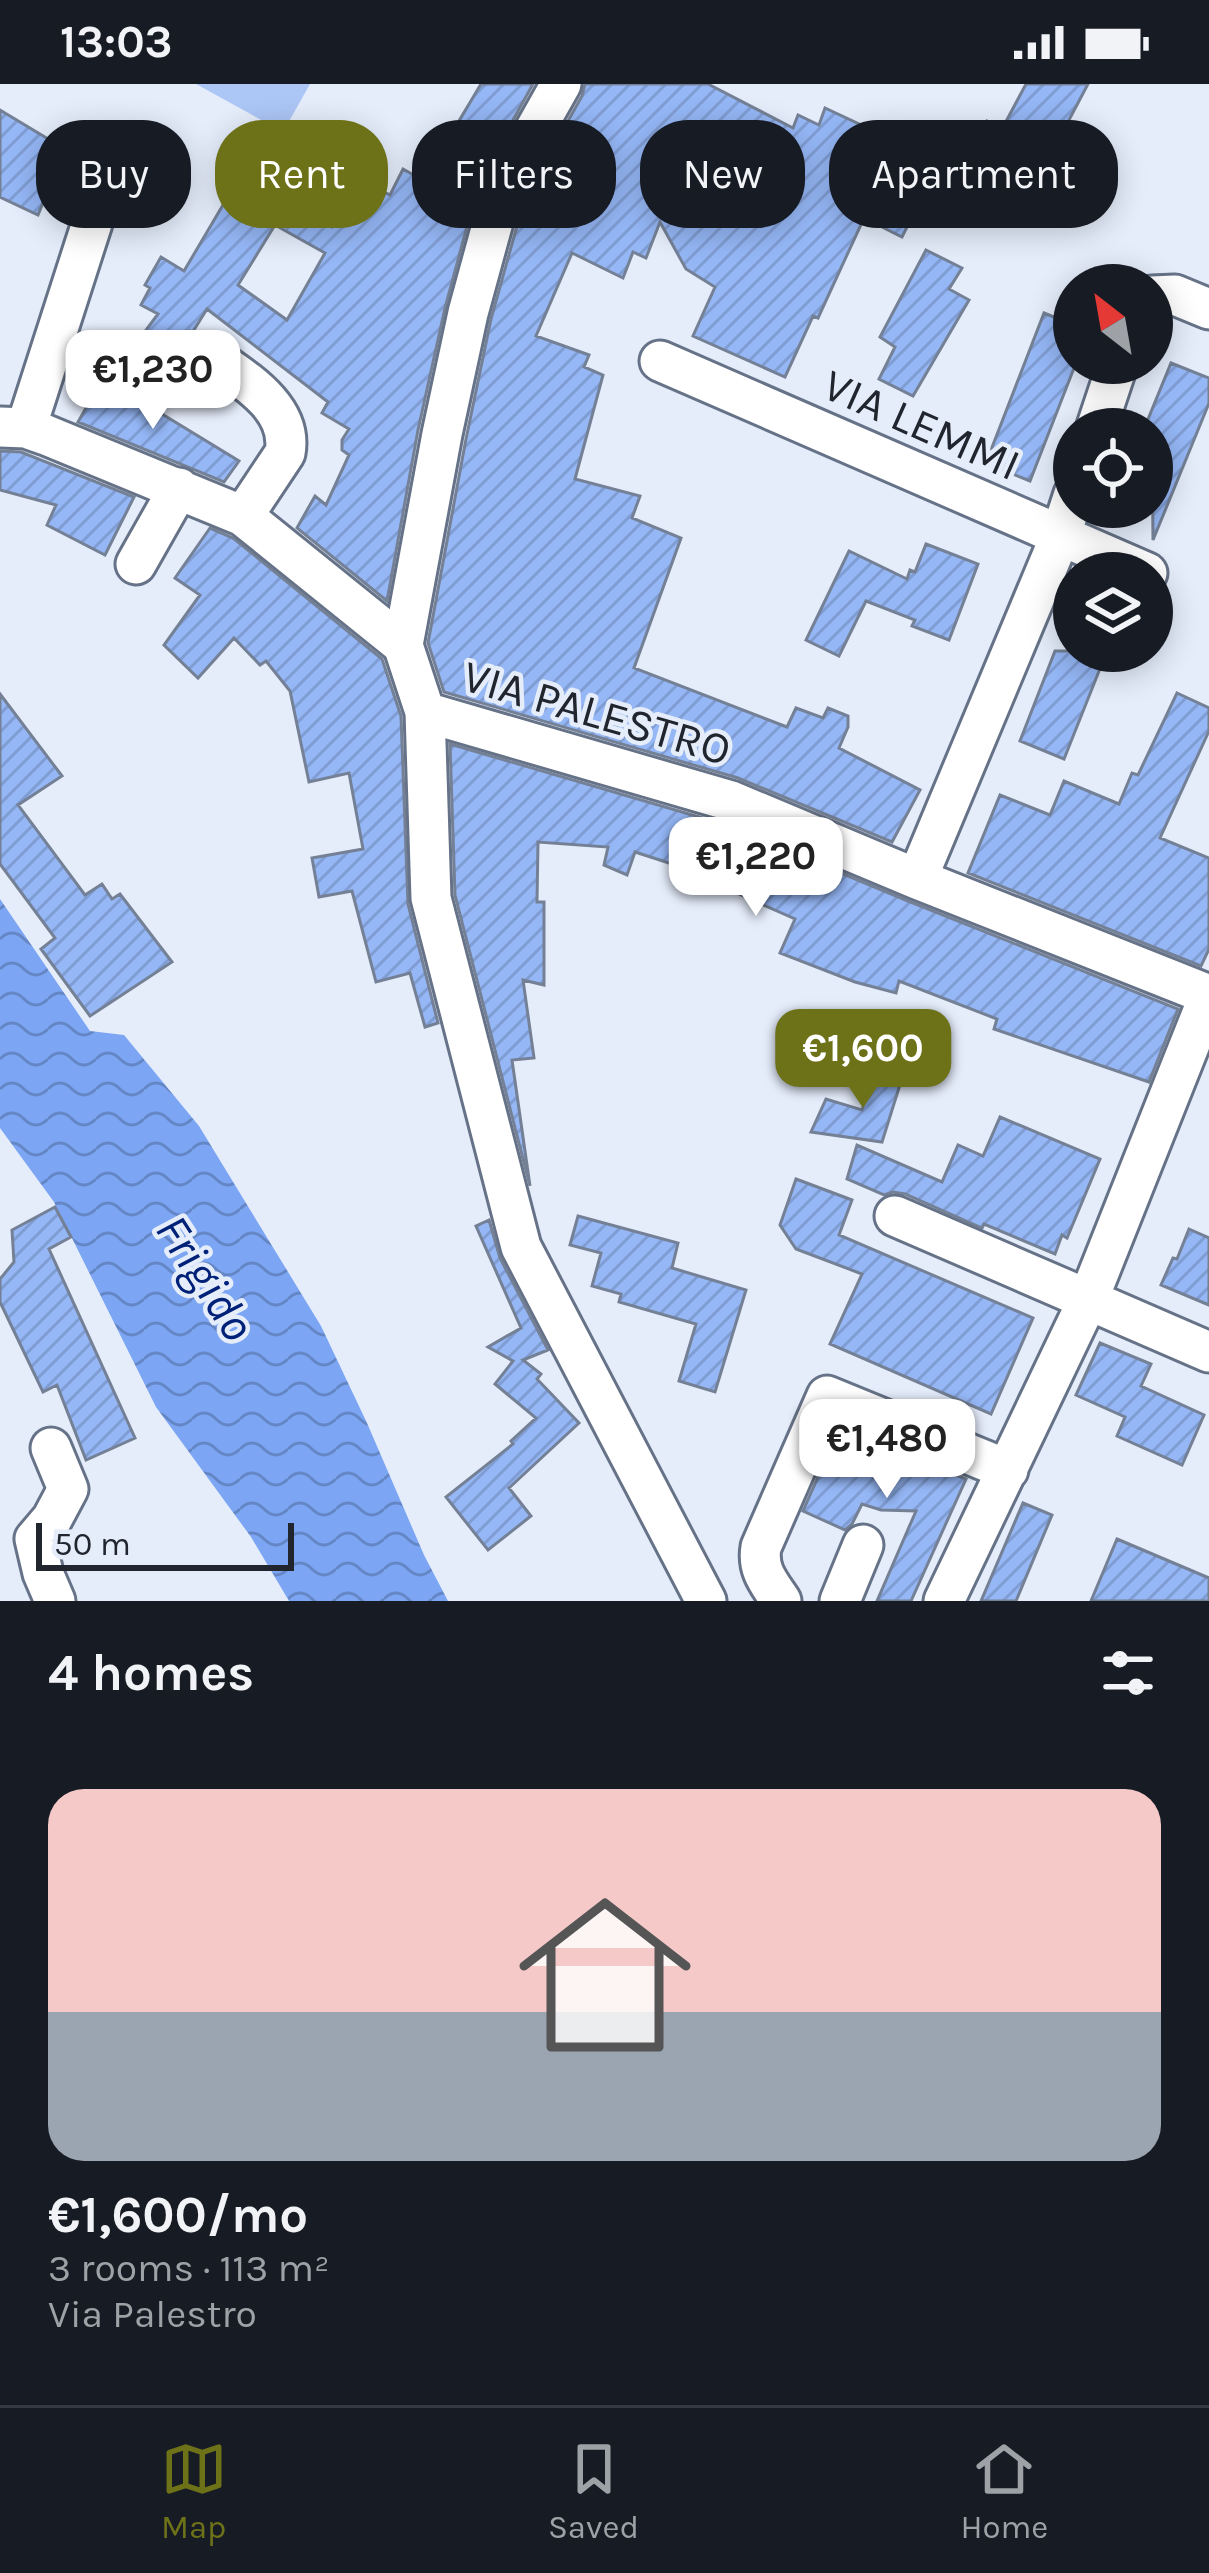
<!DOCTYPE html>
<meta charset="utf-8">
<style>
:root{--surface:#171b24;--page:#20242c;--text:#f1f3f6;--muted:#9ea1a6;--line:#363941;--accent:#6d7118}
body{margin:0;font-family:Karla,sans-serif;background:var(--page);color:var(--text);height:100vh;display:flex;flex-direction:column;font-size:45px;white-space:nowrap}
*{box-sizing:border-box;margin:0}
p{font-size:39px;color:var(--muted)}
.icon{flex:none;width:66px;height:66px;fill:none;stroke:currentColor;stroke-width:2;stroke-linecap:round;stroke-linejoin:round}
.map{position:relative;height:1517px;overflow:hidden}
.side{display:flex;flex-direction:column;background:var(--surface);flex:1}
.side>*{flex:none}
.guide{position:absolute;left:36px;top:36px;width:1137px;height:108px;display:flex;gap:24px}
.needle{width:78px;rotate:329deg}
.fabs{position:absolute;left:1053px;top:180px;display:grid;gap:24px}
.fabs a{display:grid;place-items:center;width:120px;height:120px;border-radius:50%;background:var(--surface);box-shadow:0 6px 30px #0003;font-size:60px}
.scale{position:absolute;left:36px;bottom:30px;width:258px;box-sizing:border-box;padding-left:12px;border:6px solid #20252e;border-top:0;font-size:33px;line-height:42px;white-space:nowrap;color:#20252e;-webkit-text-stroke:9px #e5edfb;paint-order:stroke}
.price{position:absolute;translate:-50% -102px;padding:0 27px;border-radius:24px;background:#fff;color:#222;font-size:39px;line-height:78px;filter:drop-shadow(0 3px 6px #0008)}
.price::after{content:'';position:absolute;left:50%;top:72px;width:36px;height:27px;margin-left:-18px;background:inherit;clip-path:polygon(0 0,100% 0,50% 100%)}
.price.active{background:var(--accent);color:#fff}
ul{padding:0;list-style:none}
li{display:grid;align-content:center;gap:24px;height:636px;padding:0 48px}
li+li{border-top:3px solid var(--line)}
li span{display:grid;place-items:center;height:372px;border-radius:36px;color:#555}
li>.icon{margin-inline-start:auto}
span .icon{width:216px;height:216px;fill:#fffc;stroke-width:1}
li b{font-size:51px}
h2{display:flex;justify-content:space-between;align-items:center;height:144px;padding:0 48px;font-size:51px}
.tag{padding:0 42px;border-radius:48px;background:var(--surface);box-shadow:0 6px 30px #0003;font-size:42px;line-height:108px}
.tag.active{background:var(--accent);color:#fff}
.status{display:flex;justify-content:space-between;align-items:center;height:84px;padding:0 60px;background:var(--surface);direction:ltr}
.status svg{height:33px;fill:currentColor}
.tabs{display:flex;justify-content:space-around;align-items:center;height:168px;border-top:3px solid var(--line);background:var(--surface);font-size:33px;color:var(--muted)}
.tabs a{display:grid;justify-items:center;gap:6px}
.tabs .active{color:var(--accent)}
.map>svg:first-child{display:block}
</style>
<div class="status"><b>13:03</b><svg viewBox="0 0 49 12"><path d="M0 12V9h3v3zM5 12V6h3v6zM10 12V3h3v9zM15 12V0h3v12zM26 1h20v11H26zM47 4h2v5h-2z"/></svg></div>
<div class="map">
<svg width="1209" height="1517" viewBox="0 0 1209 1517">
<defs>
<pattern id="water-waves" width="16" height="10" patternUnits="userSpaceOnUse" patternTransform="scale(3)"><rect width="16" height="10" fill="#7ca5f3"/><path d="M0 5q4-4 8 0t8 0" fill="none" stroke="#6586c5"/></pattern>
<pattern id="building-hatch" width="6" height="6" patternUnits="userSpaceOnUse" patternTransform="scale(3)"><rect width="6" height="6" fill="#95b7f6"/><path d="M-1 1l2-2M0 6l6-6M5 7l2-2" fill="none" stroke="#809dd3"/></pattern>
</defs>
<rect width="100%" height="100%" fill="#e5edfb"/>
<!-- park -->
<path fill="#acc6f6" d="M196,0H310L283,48Z"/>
<!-- water -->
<path fill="url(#water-waves)" d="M0,815L90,947L124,951L199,1042L321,1242L367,1339L424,1471L448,1517H289L251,1453L156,1323L54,1118L0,1044Z"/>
<!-- building -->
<path fill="url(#building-hatch)" stroke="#748095" stroke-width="3" fill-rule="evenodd" d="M481,0H533L497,65L456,42Z
M585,0H708L793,44L798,31L819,41L825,24L874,47L865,66L930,97L902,153L864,134L818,234L813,232L785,293L693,252L715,203L686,185L660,138L646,174L633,168L623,194L572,169L536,252L589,271L584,283L603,291L575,395L640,412L632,434L681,454L634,584L787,643L796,624L823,634L828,624L848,632V643L839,664L920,706L892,758L738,694L444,608L428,559L466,355L491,235L517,142L544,80L582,12Z
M1026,0H1088L1013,142L950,108L987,37L1002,45Z
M0,26L65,65L38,131L0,113Z
M403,85L472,124L445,224L418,346L387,517L297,444L315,412L326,421L349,371L342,366V356L349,345L322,329L328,318L207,225L192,249L190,247L165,277L138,257L158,230L141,221L150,204L145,201L161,173L184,187L243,87L332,143L363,97L390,111ZM275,141L325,169L287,236L238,201Z
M926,166L962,184L949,205L969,216L913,312L879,295L895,263L880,253Z
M1044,229L1074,241V284L1030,397L986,379Z
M1171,279L1209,294V319L1153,456L1152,345H1144Z
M103,294L239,377L224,398L78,338Z
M0,367L21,368L134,413L105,471L47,441L56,421L0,406Z
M210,444L233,454L382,575L401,632L408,820L438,939L425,943L410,889L376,898L352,807L319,813L312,774L363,765L349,689L309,698L290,607L266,577L260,581L234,554L198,594L164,561L200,511L175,494Z
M926,460L978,480L949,556L912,542L915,536L866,517L839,572L806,556L849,467L907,495L910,486L915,488Z
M1055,567H1107L1064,675L1020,657Z
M1177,609L1209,624V647L1160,754L1209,774V865L1201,882L968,789L1000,711L1050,731L1064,697L1119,720L1132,689L1138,691Z
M0,610L62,692L18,721L85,811L102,800L112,815L120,810L172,878L90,932L41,865L55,854L0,780Z
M450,660L723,740L908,817L1178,925L1149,998L994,945L997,935L899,897L896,909L855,898L780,869L795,835L669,779L635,768L627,791L604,781L608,763L538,758L537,818H544V901L523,896L534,974L512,976L530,1102L455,811Z
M875,983L903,991L882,1058L811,1048L826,1015L862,1026Z
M1000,1033L1100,1075L1067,1154L1062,1151L1055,1170L984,1140L982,1144L905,1110L893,1108L884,1111L847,1095L857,1061L942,1098L958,1061L983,1072Z
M796,1095L852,1116L839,1151L1033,1234L991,1330L830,1260L862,1190L796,1165L780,1141Z
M55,1123L71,1153L49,1165L135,1354L86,1376L57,1301L43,1308L0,1218V1195L14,1178L12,1146Z
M578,1132L678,1159L672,1184L746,1206L715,1308L679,1297L696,1240L619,1218L621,1210L592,1202L601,1169L570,1161Z
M489,1136L500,1174L548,1266L523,1276L541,1290L537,1295L579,1339L509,1404L531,1432L488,1466L446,1413L513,1360L511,1357L536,1334L495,1300L513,1277L488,1263L521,1244L476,1142Z
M1189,1145L1209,1154V1221L1161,1201L1173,1174L1177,1175Z
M1100,1259L1151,1280L1141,1302L1204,1331L1182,1381L1117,1352L1125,1333L1076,1311Z
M840,1343L966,1395L911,1517H877L916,1427L881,1426L862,1420L852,1440L845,1446L803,1427Z
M1023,1419L1052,1431L1016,1517H981Z
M1117,1455L1209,1494V1517H1091Z"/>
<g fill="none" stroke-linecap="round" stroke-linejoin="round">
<!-- minor casing -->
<g stroke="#667287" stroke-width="45">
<path id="minor" d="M561,0L522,69L494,134L468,229L442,350L403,561L425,628L431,814L521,1163L706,1517
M1152,212L1175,211L1209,225
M218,277C248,298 293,326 285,369L243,432
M660,277L1147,489
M0,343L26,344L46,351L243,432L403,561
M26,344L92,139L94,118L86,95
M1096,345L1118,279
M136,480L179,404
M425,628L731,717L917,795L1209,911
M917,795L1060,453L1074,410
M895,1132L1209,1268
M51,1364L68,1405L52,1435L35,1455L43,1489L55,1517
M781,1517C769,1499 757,1486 761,1463L827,1312L1008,1386
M840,1517L863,1461
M944,1517L1088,1216L1209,912"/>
</g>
<!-- minor -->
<use href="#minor" stroke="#fff" stroke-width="39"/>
</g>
<g text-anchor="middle" stroke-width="9" stroke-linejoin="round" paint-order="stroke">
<!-- street labels -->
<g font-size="45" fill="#20252e" stroke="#e5edfb">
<text transform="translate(922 340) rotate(24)" y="16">VIA LEMMI</text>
<text transform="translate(597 628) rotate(16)" y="16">VIA PALESTRO</text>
</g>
<!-- water labels -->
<g font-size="48" font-style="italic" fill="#002178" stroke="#e5edfb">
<text transform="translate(206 1193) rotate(57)" y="17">Frigido</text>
</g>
</g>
</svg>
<div class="fabs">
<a><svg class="needle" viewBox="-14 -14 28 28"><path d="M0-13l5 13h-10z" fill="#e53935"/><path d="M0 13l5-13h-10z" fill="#9ea1a6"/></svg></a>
<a><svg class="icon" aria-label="locate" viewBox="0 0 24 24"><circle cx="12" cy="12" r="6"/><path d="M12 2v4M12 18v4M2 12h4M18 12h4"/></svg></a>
<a><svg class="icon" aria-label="layers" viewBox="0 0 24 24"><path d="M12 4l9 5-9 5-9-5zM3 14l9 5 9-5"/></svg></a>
</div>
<div class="scale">50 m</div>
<b class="price" style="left:153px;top:348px">€1,230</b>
<b class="price" style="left:756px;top:835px">€1,220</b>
<b class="price active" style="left:863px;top:1027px">€1,600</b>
<b class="price" style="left:887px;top:1417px">€1,480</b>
<div class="guide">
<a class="tag">Buy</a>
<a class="tag active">Rent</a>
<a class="tag">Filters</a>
<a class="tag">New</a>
<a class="tag">Apartment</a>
</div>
</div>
<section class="side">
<h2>4 homes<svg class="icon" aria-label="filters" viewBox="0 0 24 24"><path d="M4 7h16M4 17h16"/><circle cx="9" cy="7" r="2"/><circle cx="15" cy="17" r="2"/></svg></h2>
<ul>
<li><span style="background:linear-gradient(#f6c9c9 60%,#9aa5b1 0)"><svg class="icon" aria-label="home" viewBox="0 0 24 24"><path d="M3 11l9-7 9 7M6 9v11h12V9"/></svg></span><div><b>€1,600/mo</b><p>3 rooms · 113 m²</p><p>Via Palestro</p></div></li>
</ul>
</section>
<nav class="tabs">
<a class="active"><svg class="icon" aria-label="map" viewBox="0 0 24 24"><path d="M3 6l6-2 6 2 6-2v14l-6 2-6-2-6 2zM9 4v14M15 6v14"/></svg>Map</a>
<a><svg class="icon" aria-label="saved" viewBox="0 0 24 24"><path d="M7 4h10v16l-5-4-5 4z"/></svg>Saved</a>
<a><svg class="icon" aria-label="home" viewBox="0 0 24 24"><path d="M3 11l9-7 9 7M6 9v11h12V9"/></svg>Home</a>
</nav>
